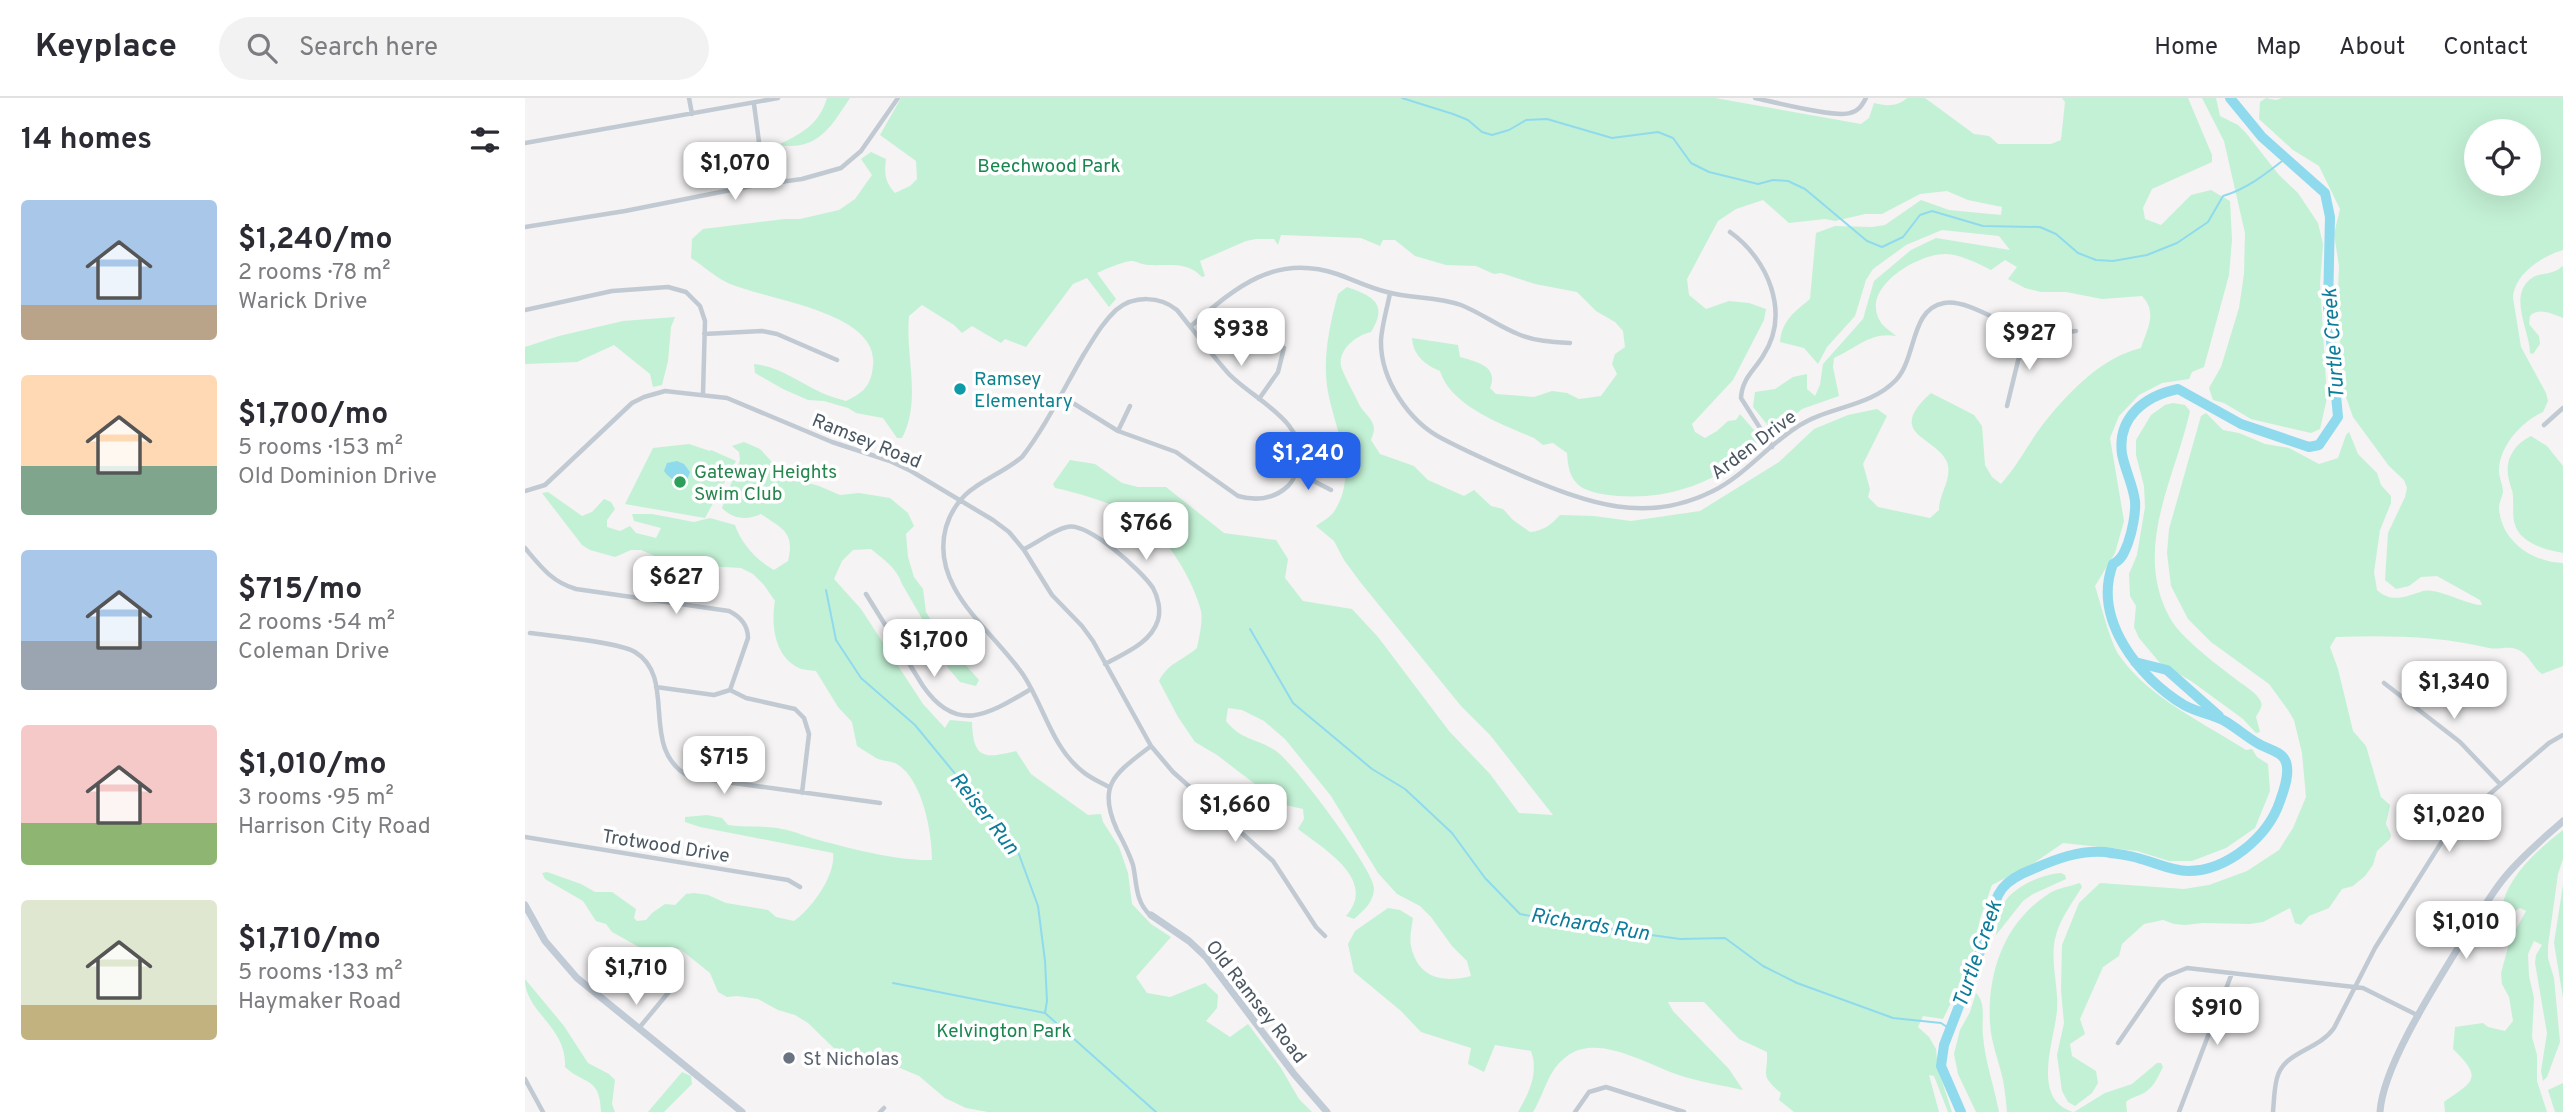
<!DOCTYPE html>
<meta charset="utf-8">
<style>
:root{--surface:#fff;--page:#f2f2f3;--text:#2b2b33;--muted:#7c7c81;--line:#e1e1e2;--accent:#2563eb}
body{margin:0;font-family:Overpass,sans-serif;background:var(--page);color:var(--text);height:100vh;display:flex;flex-direction:column;font-size:26px;white-space:nowrap}
*{box-sizing:border-box;margin:0}
p{font-size:23px;color:var(--muted)}
.icon{flex:none;width:38px;height:38px;fill:none;stroke:currentColor;stroke-width:2;stroke-linecap:round;stroke-linejoin:round}
.map{position:relative;flex:1;overflow:hidden}
.side{display:flex;flex-direction:column;background:var(--surface);width:525px}
.side>*{flex:none}
.tools{position:absolute;left:1939px;top:21px;display:grid;gap:14px}
.tools a{display:grid;place-items:center;width:77px;height:77px;border-radius:50%;background:var(--surface);box-shadow:0 7px 28px #0002;font-size:35px}
.price{position:absolute;translate:-50% -60px;padding:0 16px;border-radius:14px;background:#fff;color:#222;font-size:23px;line-height:46px;filter:drop-shadow(0 2px 4px #0008)}
.price::after{content:'';position:absolute;left:50%;top:42px;width:21px;height:16px;margin-left:-10px;background:inherit;clip-path:polygon(0 0,100% 0,50% 100%)}
.price.current{background:var(--accent);color:#fff}
ul{padding:0;list-style:none}
li{display:flex;align-items:center;gap:21px;height:175px;padding:0 21px}
li span{display:grid;place-items:center;flex:none;width:196px;height:140px;border-radius:7px;color:#555}
li>.icon{margin-inline-start:auto}
span .icon{width:84px;height:84px;fill:#fffc;stroke-width:1}
li b{font-size:30px}
h2{display:flex;justify-content:space-between;align-items:center;height:84px;padding:0 21px;font-size:30px}
header{display:flex;align-items:center;gap:42px;box-sizing:border-box;height:98px;padding:0 35px;background:var(--surface);border-bottom:2px solid var(--line)}
header strong{font-size:33px}
nav{display:flex;gap:38px;margin-inline-start:auto;font-size:24px}
.search{width:490px;height:63px;background:var(--page);display:flex;align-items:center;gap:18px;box-sizing:border-box;padding:0 24px;border-radius:38px;color:var(--muted);font-size:26px}
main{display:flex;flex:1;min-height:0}
.map>svg:first-child{display:block}
</style>
<header>
<strong>Keyplace</strong>
<div class="search"><svg class="icon" aria-label="search" viewBox="0 0 24 24"><circle cx="10" cy="10" r="6"/><path d="M15 15l6 6"/></svg>Search here</div>
<nav><a>Home</a><a>Map</a><a>About</a><a>Contact</a></nav>
</header>
<main>
<section class="side">
<h2>14 homes<svg class="icon" aria-label="filters" viewBox="0 0 24 24"><path d="M4 7h16M4 17h16"/><circle cx="9" cy="7" r="2"/><circle cx="15" cy="17" r="2"/></svg></h2>
<ul>
<li><span style="background:linear-gradient(#a9c7e8 75%,#b9a48a 0)"><svg class="icon" aria-label="home" viewBox="0 0 24 24"><path d="M3 11l9-7 9 7M6 9v11h12V9"/></svg></span><div><b>$1,240/mo</b><p>2 rooms · 78 m²</p><p>Warick Drive</p></div></li>
<li><span style="background:linear-gradient(#ffd9b3 65%,#7fa58c 0)"><svg class="icon" aria-label="home" viewBox="0 0 24 24"><path d="M3 11l9-7 9 7M6 9v11h12V9"/></svg></span><div><b>$1,700/mo</b><p>5 rooms · 153 m²</p><p>Old Dominion Drive</p></div></li>
<li><span style="background:linear-gradient(#a9c7e8 65%,#9aa5b1 0)"><svg class="icon" aria-label="home" viewBox="0 0 24 24"><path d="M3 11l9-7 9 7M6 9v11h12V9"/></svg></span><div><b>$715/mo</b><p>2 rooms · 54 m²</p><p>Coleman Drive</p></div></li>
<li><span style="background:linear-gradient(#f6c9c9 70%,#8fb573 0)"><svg class="icon" aria-label="home" viewBox="0 0 24 24"><path d="M3 11l9-7 9 7M6 9v11h12V9"/></svg></span><div><b>$1,010/mo</b><p>3 rooms · 95 m²</p><p>Harrison City Road</p></div></li>
<li><span style="background:linear-gradient(#dfe7d0 75%,#c2b280 0)"><svg class="icon" aria-label="home" viewBox="0 0 24 24"><path d="M3 11l9-7 9 7M6 9v11h12V9"/></svg></span><div><b>$1,710/mo</b><p>5 rooms · 133 m²</p><p>Haymaker Road</p></div></li>
</ul>
</section>
<div class="map">
<svg width="2038" height="1014" viewBox="0 0 2038 1014">
<rect width="100%" height="100%" fill="#f5f3f3"/>
<!-- green -->
<path fill="#c3f1d5" fill-rule="evenodd" d="M302,0H325C305,30 293,53 253,47C277,35 294,27 302,0Z
M376,0H1190L1336,26L1344,20L1349,5C1360,8 1373,9 1382,0H1400L1449,36L1464,38L1473,46H1526L1536,42L1540,4L1537,0H1663L1687,57V64L1627,91L1618,110L1620,121L1636,127L1666,97L1686,92L1705,103L1707,142L1704,177L1679,269L1667,274L1664,281L1637,285L1614,297L1594,318L1585,340L1599,423L1590,455L1570,488C1576,506 1585,546 1596,560C1626,601 1679,625 1721,652L1727,651L1732,659L1743,666L1745,693L1730,730L1701,750L1667,763H1644L1612,753L1538,745L1509,765L1467,787L1455,821L1446,864L1418,921L1398,918L1393,929L1404,939L1411,951L1413,971L1427,1014H1423L1409,978L1404,977L1414,1014H1269L1254,1002L1256,995C1234,976 1243,979 1242,954L1214,941L1179,904H1143L1148,913L1204,971L1218,992C1196,987 1174,984 1154,977C1122,967 1072,934 1041,959C1022,973 1020,995 1008,1014H993C1004,995 1014,975 1006,953L970,947L959,974L943,966L946,950L896,934L876,913L829,874L823,846L830,833L863,810L875,812L888,820C887,828 884,840 886,848C893,881 919,885 946,878L942,863L927,848L906,819L895,808L872,796L853,775L806,698L760,641L739,623L717,612L703,610L701,623C717,643 732,640 751,653C769,665 849,772 849,790C849,804 839,812 829,821L821,818C853,782 799,751 773,731L779,721L778,711L756,706L692,657L670,644L653,619L634,583C643,565 657,563 672,550C674,539 678,524 676,513C669,484 642,438 617,422C597,408 555,395 530,390L528,386L545,362L570,366L597,385L613,389H641L699,435L751,442L763,461L760,480L778,503L827,511L853,539L924,633L965,676L994,715L1028,717L965,637L936,608L836,485L819,462L809,443L791,428C796,424 804,420 808,415C836,376 808,329 802,288C798,258 805,225 813,196L822,189C847,198 864,205 846,234C832,237 813,251 816,268C817,274 832,301 835,308C839,315 849,322 849,331C849,335 847,338 846,342L855,356L889,368L903,382L939,398L949,392L966,408L978,411L988,422L1005,434C1018,433 1026,427 1035,417L1069,418L1106,423L1175,413L1254,364L1289,331L1323,317L1352,311L1362,318L1338,366L1345,391L1343,399L1353,409L1405,420L1414,412C1414,395 1428,380 1422,364C1411,338 1359,337 1406,295L1449,317L1457,328L1460,367L1467,379L1476,386C1495,365 1506,340 1523,320C1547,291 1578,259 1616,250C1622,231 1633,215 1617,198L1577,201L1541,194H1516L1500,190L1483,181L1492,169L1480,162L1466,172C1452,165 1435,156 1420,156C1392,156 1335,190 1355,223C1358,229 1366,233 1371,238C1345,234 1332,250 1309,260L1308,269L1314,298L1277,311L1257,328L1245,330L1228,309L1230,294L1250,291L1268,279L1282,276V291L1290,298L1295,287L1298,266L1338,221L1349,183L1386,152L1411,140L1485,152L1474,138L1417,132L1381,147L1348,171L1341,182L1330,218L1302,249L1293,266L1279,250L1255,244C1257,223 1269,214 1285,201L1291,135L1310,128L1347,129L1360,127L1396,102L1424,112L1476,117L1477,109L1443,102L1422,93L1395,96L1357,116H1340L1310,123L1300,121L1264,125L1238,102L1211,111L1193,123L1162,181L1164,197L1181,211L1204,203L1224,205L1241,211L1239,222L1208,282L1167,326L1170,334L1180,340L1192,333L1203,323L1211,322L1215,316L1229,332L1233,342C1228,353 1221,357 1211,365C1175,390 1137,401 1093,398C1081,397 1066,395 1056,389C1044,380 1043,368 1042,355L1028,345L1018,347L1009,340C976,326 926,308 915,273C900,267 888,257 887,240L933,247L935,259C952,264 974,268 965,290L971,296L1009,299L1027,293L1042,295L1054,301L1076,298L1092,276L1087,266L1090,256L1100,249L1098,233L1090,224L1071,213L1052,194L1010,186L976,175L969,176L951,168L921,167L890,158L870,142H858L855,148L836,140L756,137L753,147L749,141H731L721,143L675,163L680,178L677,179C662,163 644,168 624,167C618,167 613,164 608,163C601,162 578,172 572,175L591,201L584,209L562,180L548,186L501,249L480,241L476,245L447,228L437,235L429,227L397,207L384,218C380,259 397,301 377,340H372L358,320L331,315L323,310L299,303L283,302L258,291L230,275L229,266C255,269 272,283 295,294C303,298 312,300 321,303C338,295 346,288 348,268C355,212 237,202 201,184C189,178 177,167 166,160L167,141L178,131L260,121H275L314,112L330,101L347,77L336,61L346,54L361,61C359,76 360,84 370,95L385,88L392,81L391,63L355,37Z
M1677,0H1691L1695,18L1713,27L1721,35L1754,77L1773,95L1793,125L1798,146L1795,186L1802,300L1795,331L1786,335L1726,321L1699,305L1688,302L1684,290L1696,269L1714,210L1719,176L1720,135L1699,43Z
M1741,0L1751,2L1757,0H2038V152C2017,158 1989,176 1988,200L1996,249L2021,295L2023,303L2018,314C1997,323 1974,348 1974,373C1974,380 1978,387 1978,394C1977,400 1974,404 1974,410C1976,443 2007,464 2038,465V568L2017,576C2007,569 2004,555 1991,551C1982,548 1973,552 1964,550C1916,538 1860,537 1811,539L1805,549L1813,571L1828,633L1841,648L1856,699L1865,707L1861,726L1866,737L1865,741L1852,753L1848,767L1840,778L1828,788L1817,791L1804,810L1784,818L1776,827L1770,825L1765,810L1738,824L1725,826L1678,825L1660,827L1649,826L1638,822L1619,826L1597,846L1594,858L1578,869L1555,921L1560,936L1545,946L1547,958L1571,973L1573,985L1567,995L1550,1008L1543,1004L1537,993L1532,957L1539,925L1536,892L1537,847L1554,805L1575,785L1659,791L1684,787L1722,773L1754,752L1768,730L1781,699L1777,655L1769,622L1763,612L1744,586L1686,544L1663,521L1646,488L1642,455L1644,431L1676,318L1681,315L1698,332L1714,335L1740,346L1764,350L1794,366L1813,360L1821,337L1824,334L1833,356L1852,375L1856,387L1866,398V405L1855,432L1849,474L1852,492C1867,506 1882,498 1898,493C1912,489 1942,507 1957,507L1955,502L1912,478L1896,479L1884,488L1871,491L1860,482L1863,435L1880,399L1882,390L1879,382L1864,368L1828,319L1815,282L1817,259L1812,219L1814,168L1809,136L1815,111L1794,68L1768,52L1734,21L1735,4ZM2004,33V86H1951V33Z
M2038,168V220C2027,216 2014,209 2005,218L2004,226L2014,238L2015,246L2008,256L2005,255C2005,233 1982,197 2007,180C2016,174 2026,178 2038,168Z
M150,219L146,229L143,263L137,287L128,289L125,276L89,247L52,264L0,266V249L34,238L98,223Z
M1648,305L1660,307L1665,313C1650,381 1607,451 1645,520C1655,539 1691,566 1708,579C1716,586 1732,594 1736,604C1738,610 1733,614 1731,619L1735,634L1731,635L1718,621L1666,583L1635,565L1614,540L1609,529L1611,508L1605,498L1604,476L1612,457L1620,409L1619,388L1611,357V342L1626,317L1640,307Z
M2006,338L2022,348L2038,368V455C2024,452 2009,449 1998,439C1985,427 1989,413 1988,398C1988,393 1985,388 1984,382C1979,363 1988,347 2006,338Z
M219,344L235,351L260,378L294,388L315,397L334,395L365,400L383,415L389,428L381,436L383,459L389,479L398,491L401,514L416,539L454,582L451,588L435,584L423,570L417,555L377,486C372,470 358,461 346,451L328,452L317,463L309,481L336,511L398,606L420,630L425,622L447,624C448,661 459,661 491,653L506,676L563,717L576,716L578,724L594,749L603,775L607,806L626,826L646,839L611,879L622,895L645,899L680,885L693,897L692,910L681,923L705,939L723,926L756,970L774,1001L787,1014H463L441,1010L420,1000L394,978L375,970L348,960L315,956L283,925L270,917L253,912L233,901L212,898L202,899L193,894L185,875L155,851L114,849L87,834L81,826L71,823L58,803L20,781L17,775L22,774L56,786L70,794H87L111,811L109,820L112,823L121,822L127,815L140,806L150,807L161,796L169,795L183,797L201,805L243,812L251,819L269,823C287,810 311,777 308,755L175,729L160,724V719L182,717L197,720L203,727C221,730 239,727 257,731C270,733 281,739 294,742C326,751 374,763 407,762C407,735 398,682 372,666C366,663 357,663 351,660C345,656 338,652 332,648L327,624L313,609L291,573C286,572 278,572 274,570C249,558 246,526 250,503L239,487L228,476L216,470L181,468L155,461L132,459L116,452H106L90,459L65,452L57,447L17,395L23,394L57,418L67,414L79,401L86,404L90,411L82,422V429L95,433L105,428L111,435L131,440L136,430L109,423L107,416H127L169,424L185,420L210,427C216,445 232,463 249,472L263,463C270,434 258,431 236,416C222,422 209,422 197,410L215,362L214,354L207,348Z
M164,346L185,353L186,352L211,363L180,420L100,406L128,350Z
M2038,732V761L2033,776L2023,848V860L2029,880L2035,944L2022,979L2018,983L2016,973L2022,935L2010,865L2011,857L2017,847L2009,843L2003,856L2004,878L2009,900L2007,939L2012,957V983L2022,1014H1920L1919,1004C1948,983 1959,981 1928,951L1930,929L1958,925L1963,929L1980,933L1988,923L1984,899L1977,886L1976,875L1985,842L2001,813L1995,810L1985,816L1978,804C1987,774 2014,751 2038,732Z
M1536,775L1540,777L1541,781L1508,796L1498,803L1471,837C1472,829 1475,811 1479,805C1489,788 1518,776 1536,775Z
M1555,785L1557,789C1547,805 1534,822 1530,841C1525,864 1534,890 1532,912C1530,941 1505,1001 1548,1014H1482C1481,1003 1480,993 1478,982C1474,963 1466,945 1465,925C1462,874 1480,823 1525,795C1533,790 1546,788 1555,785Z
M2038,787V900L2029,845Z
M0,881L39,928L63,965L84,976L90,982L87,1006L90,1014H76C75,978 59,987 40,969C42,928 0,915 0,881Z
M1451,895C1462,906 1456,923 1458,938C1460,963 1469,988 1474,1014H1451L1433,976L1429,956L1435,932L1445,914Z
M1632,965H1636L1638,969C1633,979 1628,991 1617,996C1611,999 1607,999 1601,1004L1602,1014H1549L1580,995L1607,986Z
M157,974L166,978L167,986L139,1014H123Z
M2038,985V1014H2030L2023,992Z"/>
<!-- water -->
<path fill="#90daee" d="M152,363L159,366L165,374L162,382C150,384 146,382 139,373L142,365Z"/>
<g fill="none" stroke-linecap="round" stroke-linejoin="round">
<!-- stream -->
<path stroke="#90daee" stroke-width="2" d="M877,0L928,16L943,22L957,34L967,37L984,32L1001,22L1022,21L1087,40L1133,34L1148,40L1166,65L1184,74L1233,86L1248,82L1263,83L1280,91L1342,143L1357,149L1378,139L1395,117L1407,113L1458,128L1515,129L1531,136L1553,155L1571,162L1588,163L1622,157L1652,145L1683,124L1698,98C1722,91 1742,75 1761,60
M301,492L311,542L336,580L390,627L492,751L513,808L520,863L522,903L520,915
M725,531L768,605L847,671L880,691L927,735L960,780L995,816L1054,827L1155,841L1200,840L1238,868L1272,885L1368,920L1416,925L1425,931
M368,885L520,915L631,1014"/>
<!-- river -->
<path stroke="#90daee" stroke-width="10" d="M1610,564L1642,572L1694,618
M1436,1014L1416,968L1419,947L1466,825C1469,794 1479,782 1508,771C1531,761 1554,752 1580,754C1591,756 1605,757 1616,761C1631,765 1647,773 1663,773C1702,773 1743,739 1755,703C1759,692 1766,673 1760,662C1756,653 1742,651 1734,646C1721,639 1711,629 1698,622C1686,616 1671,614 1659,607C1614,580 1567,521 1588,466C1597,461 1599,455 1603,445C1607,434 1611,415 1610,403C1608,387 1600,372 1597,356C1592,319 1620,298 1653,291L1716,326L1784,349L1794,347L1813,319L1803,209L1805,119L1800,95L1737,39L1705,0"/>
<!-- street -->
<path stroke="#c1cad2" stroke-width="4.5" d="M164,0L167,16
M1230,0C1249,4 1311,20 1325,15C1334,13 1337,7 1341,0
M0,45L253,0
M226,88L234,44L229,6
M0,129L100,113L226,88L277,81L316,70L336,53L373,0
M1205,134C1243,161 1266,215 1238,258C1228,274 1217,281 1216,300L1247,349
M865,195C862,211 857,227 856,242C855,281 884,324 918,341C945,355 972,367 1000,379C1063,405 1121,427 1188,393C1220,377 1242,348 1272,329C1303,308 1344,310 1371,282C1392,259 1385,211 1419,205C1442,201 1477,226 1498,233C1514,238 1535,234 1551,233
M0,212L87,193L143,189L161,194L175,208L180,223L178,296
M666,228C710,190 749,155 812,176C829,182 845,190 862,194C886,201 912,198 936,207C956,215 973,228 993,236C1009,243 1027,244 1045,245
M179,236L237,233L252,236L312,262
M535,297L593,333L651,354L713,398C731,403 749,401 763,388C768,383 771,376 773,369C786,324 728,302 703,275C685,255 669,233 652,212C635,198 609,197 591,212C578,224 569,240 559,256C539,290 521,328 497,359C467,384 434,386 421,429C404,491 469,533 499,578C519,609 527,649 557,673C565,680 575,684 584,689
M734,301L753,274L759,250
M1482,308L1500,234
M2019,327L2038,310
M593,333L605,308
M771,374L806,392
M0,393L20,387L107,305L119,299L140,293L202,300L307,344L365,363L386,373L468,422L484,434L499,452L527,497L557,528L568,543L626,648L648,674L748,763L791,829L800,838
M0,450C16,469 27,484 51,491L204,513C216,519 223,527 223,540L205,592L189,597L131,589
M499,451C512,445 528,432 542,429C563,424 617,473 628,490C633,499 636,512 633,522C626,545 600,555 580,566
M341,496L398,588C432,637 464,616 506,591
M5,535C27,538 94,544 110,554C154,581 112,651 165,679L355,705
M1859,585L1935,644L1975,686
M205,592L221,600L270,611L279,620L284,636L277,695
M0,739L263,782L275,789
M625,817C610,803 612,785 608,767C604,755 598,743 592,732C571,686 591,675 626,648
M114,930L148,889
M1593,945L1635,884L1642,878L1662,870L1838,890L1894,918
M0,981L18,1014
M355,1014L359,1010
M1050,1014L1064,994L1081,989L1159,1014
M1654,1014L1707,875
M1748,1014C1749,1003 1749,991 1752,980C1759,953 1793,953 1809,930L1850,850L1921,737L1938,719L2024,645L2038,637"/>
<!-- secondary -->
<path stroke="#c1cbd6" stroke-width="7" d="M0,807L20,843L52,880L217,1014
M626,817L664,843L681,859L769,976L802,1014
M1855,1014C1858,966 1915,880 1941,837C1954,818 1965,797 1980,779C1997,758 2018,741 2038,723"/>
</g>
<!-- markers -->
<circle fill="#0f9aa8" stroke="#fff" stroke-width="2.5" cx="435" cy="291" r="7"/>
<circle fill="#2e9e5b" stroke="#fff" stroke-width="2.5" cx="155" cy="384" r="7"/>
<circle fill="#6b7280" stroke="#fff" stroke-width="2.5" cx="264" cy="960" r="7"/>
<g text-anchor="middle" stroke-width="7" stroke-linejoin="round" paint-order="stroke">
<!-- park labels -->
<g font-size="19" fill="#17864f" stroke="#fff">
<text x="524" y="74">Beechwood Park</text>
<text x="479" y="939">Kelvington Park</text>
</g>
<!-- culture labels -->
<g font-size="19" fill="#0d838f" stroke="#fff" text-anchor="start">
<text x="449" y="287">Ramsey<tspan x="449" dy="22">Elementary</tspan></text>
</g>
<!-- street labels -->
<g font-size="19" fill="#4a5661" stroke="#fff">
<text transform="translate(342 342) rotate(22)" y="7">Ramsey Road</text>
<text transform="translate(1228 346) rotate(-37)" y="7">Arden Drive</text>
<text transform="translate(141 747) rotate(9)" y="7">Trotwood Drive</text>
<text transform="translate(732 903) rotate(52)" y="7">Old Ramsey Road</text>
</g>
<!-- leisure labels -->
<g font-size="19" fill="#27864d" stroke="#fff" text-anchor="start">
<text x="169" y="380">Gateway Heights<tspan x="169" dy="22">Swim Club</tspan></text>
</g>
<!-- worship labels -->
<g font-size="19" fill="#5b616d" stroke="#fff" text-anchor="start">
<text x="278" y="967">St Nicholas</text>
</g>
<!-- water labels -->
<g font-size="21" font-style="italic" fill="#0c7c9b" stroke="#fff">
<text transform="translate(1808 246) rotate(-94)" y="7">Turtle Creek</text>
<text transform="translate(460 715) rotate(52)" y="7">Reiser Run</text>
<text transform="translate(1065 826) rotate(9)" y="7">Richards Run</text>
<text transform="translate(1452 856) rotate(-71)" y="7">Turtle Creek</text>
</g>
</g>
</svg>
<div class="tools">
<a><svg class="icon" aria-label="locate" viewBox="0 0 24 24"><circle cx="12" cy="12" r="6"/><path d="M12 2v4M12 18v4M2 12h4M18 12h4"/></svg></a>
</div>
<b class="price" style="left:210px;top:104px">$1,070</b>
<b class="price" style="left:716px;top:270px">$938</b>
<b class="price" style="left:1504px;top:274px">$927</b>
<b class="price current" style="left:783px;top:394px">$1,240</b>
<b class="price" style="left:621px;top:464px">$766</b>
<b class="price" style="left:151px;top:518px">$627</b>
<b class="price" style="left:409px;top:581px">$1,700</b>
<b class="price" style="left:1929px;top:623px">$1,340</b>
<b class="price" style="left:199px;top:698px">$715</b>
<b class="price" style="left:710px;top:746px">$1,660</b>
<b class="price" style="left:1924px;top:756px">$1,020</b>
<b class="price" style="left:1941px;top:863px">$1,010</b>
<b class="price" style="left:111px;top:909px">$1,710</b>
<b class="price" style="left:1692px;top:949px">$910</b>
</div>
</main>
